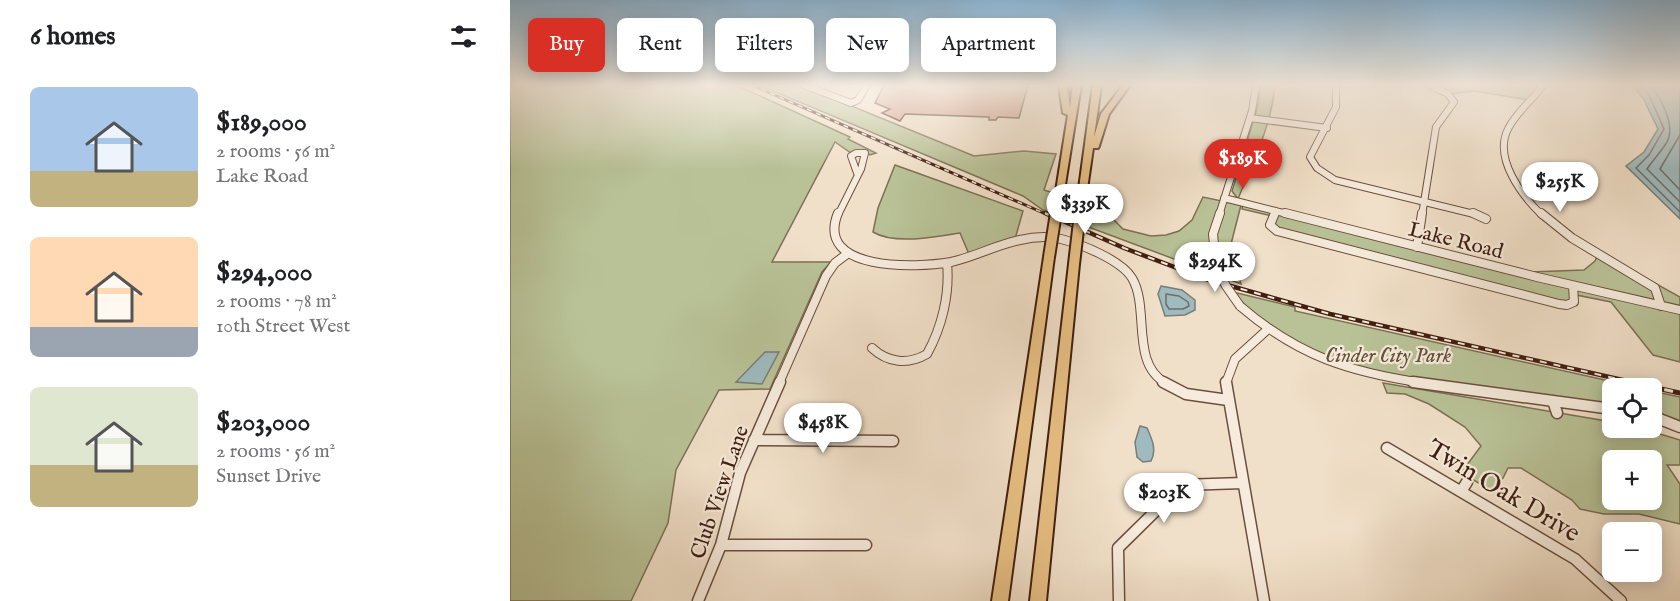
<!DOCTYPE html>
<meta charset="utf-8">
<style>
:root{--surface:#fff;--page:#f6f6f6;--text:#202124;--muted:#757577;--accent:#d93025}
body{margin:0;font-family:"IM FELL English",serif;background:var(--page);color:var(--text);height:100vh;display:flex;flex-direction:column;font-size:22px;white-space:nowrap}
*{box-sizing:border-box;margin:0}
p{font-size:20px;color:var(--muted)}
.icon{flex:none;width:33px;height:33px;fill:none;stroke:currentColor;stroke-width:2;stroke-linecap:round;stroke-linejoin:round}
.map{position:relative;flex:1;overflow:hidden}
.sheet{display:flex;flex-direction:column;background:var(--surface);width:510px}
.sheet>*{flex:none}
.banner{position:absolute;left:18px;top:18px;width:570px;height:54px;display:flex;gap:12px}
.controls{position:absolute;left:1092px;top:378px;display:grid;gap:12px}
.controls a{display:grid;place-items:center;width:60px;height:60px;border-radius:9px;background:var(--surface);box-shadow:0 3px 15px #0003;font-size:30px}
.price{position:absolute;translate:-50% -51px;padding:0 14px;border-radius:21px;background:#fff;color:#222;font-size:20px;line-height:39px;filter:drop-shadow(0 2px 3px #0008)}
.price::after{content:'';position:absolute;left:50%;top:36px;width:18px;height:14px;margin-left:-9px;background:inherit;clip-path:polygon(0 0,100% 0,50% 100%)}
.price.current{background:var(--accent);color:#fff}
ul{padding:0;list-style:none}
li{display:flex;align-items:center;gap:18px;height:150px;padding:0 30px}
li span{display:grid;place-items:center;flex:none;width:168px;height:120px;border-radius:9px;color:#555}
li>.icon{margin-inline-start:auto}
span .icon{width:72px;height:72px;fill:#fffc;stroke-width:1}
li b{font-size:26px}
h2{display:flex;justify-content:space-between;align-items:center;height:72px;padding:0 30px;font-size:26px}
.tag{padding:0 21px;border-radius:9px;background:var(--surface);box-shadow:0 3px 15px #0003;font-size:21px;line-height:54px}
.tag.current{background:var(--accent);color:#fff}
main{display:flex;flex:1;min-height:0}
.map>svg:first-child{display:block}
</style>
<main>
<section class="sheet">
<h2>6 homes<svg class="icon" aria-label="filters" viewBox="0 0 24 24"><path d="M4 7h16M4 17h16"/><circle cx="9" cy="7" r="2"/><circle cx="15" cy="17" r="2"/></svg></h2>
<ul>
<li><span style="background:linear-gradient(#a9c7e8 70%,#c2b280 0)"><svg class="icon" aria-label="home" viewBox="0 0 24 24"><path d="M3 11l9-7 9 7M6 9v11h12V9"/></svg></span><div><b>$189,000</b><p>2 rooms · 56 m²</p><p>Lake Road</p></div></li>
<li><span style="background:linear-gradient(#ffd9b3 75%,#9aa5b1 0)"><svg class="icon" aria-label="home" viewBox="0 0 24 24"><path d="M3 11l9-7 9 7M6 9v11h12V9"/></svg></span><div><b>$294,000</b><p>2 rooms · 78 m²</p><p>10th Street West</p></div></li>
<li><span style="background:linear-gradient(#dfe7d0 65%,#c2b280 0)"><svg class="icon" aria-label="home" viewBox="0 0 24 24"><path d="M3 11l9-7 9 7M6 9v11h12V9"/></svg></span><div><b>$203,000</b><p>2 rooms · 56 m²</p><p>Sunset Drive</p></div></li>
</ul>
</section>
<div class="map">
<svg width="1170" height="601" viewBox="0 0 1170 601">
<rect width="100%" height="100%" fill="#f1e0c9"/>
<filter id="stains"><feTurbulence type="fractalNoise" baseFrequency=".00333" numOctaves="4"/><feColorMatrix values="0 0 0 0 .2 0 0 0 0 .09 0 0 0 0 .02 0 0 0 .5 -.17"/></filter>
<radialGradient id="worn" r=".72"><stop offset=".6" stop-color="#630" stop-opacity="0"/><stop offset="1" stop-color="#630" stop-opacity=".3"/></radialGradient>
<!-- green -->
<path fill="#b9c297" stroke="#7c7054" stroke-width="1.5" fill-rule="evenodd" d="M0,85H226L340,137L338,139L366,153L360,155L357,152L341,153L325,142L262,262H321L312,272L260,389L209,390L166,470L158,523L121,601H0Z
M249,85H290L464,156L514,151L546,154L534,190L593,209L613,229L641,236L656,235L669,231L682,220L693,197L731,205L720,248L731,284L533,210L513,196Z
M750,85H765C762,124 743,162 728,199L722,191L748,105Z
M924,85H1030L1019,100L965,91L940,94Z
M385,165L513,211L505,239L459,254L450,233C427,237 384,245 363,232L368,208Z
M733,203L1019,272L1074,270L1085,261L1089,252L1170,297V362L1143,355L1101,302L1061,294L1060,299L1056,302L768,229L763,226L766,217L732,209Z
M719,291L785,307V311L1131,388H1102V410L844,371L769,337Z
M873,383L1102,422V428H1130L1170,440V465H1157L1170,484V524L1129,514H1094L1070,509L1062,500L1011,468H998L993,478L981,490L951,473L971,446L955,427L919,404L895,394L877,393ZM1102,460H1142V500H1102Z
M1142,391L1170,397V428L1142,417Z"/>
<!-- water -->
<path fill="#9fbbbf" stroke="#797c79" stroke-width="1.5" d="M1122,85H1170V219L1116,166L1134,152L1148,129L1133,98Z
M651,286L672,290L685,300V310L675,315L655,316L648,294Z
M255,352H269L252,384L226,382Z
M630,426L637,428C642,439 647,450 641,461L633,462L627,457L625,442Z"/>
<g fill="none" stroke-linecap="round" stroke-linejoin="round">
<!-- shore -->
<path stroke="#706c68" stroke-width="1.5" d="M1130,85L1139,95L1154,129L1139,155L1126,168L1170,212
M1140,85C1151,98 1166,126 1157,142C1151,152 1143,160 1137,169L1170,202
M1170,135L1150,169L1170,190
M656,294L669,296L678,302L679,306L673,309H659L656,304Z"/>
</g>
<!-- building -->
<path fill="#d59a8a" stroke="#401e10" stroke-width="1.5" d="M374,85H518L509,118L488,117L486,120H479V117L395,114L390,121L372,113L380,109L365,103Z"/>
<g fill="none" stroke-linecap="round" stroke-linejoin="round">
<!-- minor-far2 casing -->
<g stroke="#6c4e3e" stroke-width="8">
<path id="minor-far2" d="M294,85L341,103L348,100L357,85
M826,85V107L800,157L807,168L825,180L968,215
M740,118L817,128
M714,198L781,215
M328,215L351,169L355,153H346L341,156L347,173
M709,215L742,111L746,85
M764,215L766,211
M912,215L926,127L944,102L938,94L919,85
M1032,215C1012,196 983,158 998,129C1006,112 1023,100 1033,85"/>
</g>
<!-- minor-far1 casing -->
<g stroke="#6c4e3e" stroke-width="10">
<path id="minor-far1" d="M328,213C304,272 407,268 441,262C464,257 486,245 510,240C523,237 538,236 551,239C571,244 611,260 622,278C640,308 620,364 656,383
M765,213L760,225L767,231L1049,304L1057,305L1064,302L1063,286
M775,213L1027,277L1170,310
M963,213L976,219
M1031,213L1062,238L1145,288L1151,306
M907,247L912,213
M706,265L703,234L710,213
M730,306C788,356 839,372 913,383
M362,348C378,363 398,365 417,354C432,327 440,294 437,263
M269,383L316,276L325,263L337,254
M716,383L725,359L757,330"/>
</g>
<!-- minor casing -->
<g stroke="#6c4e3e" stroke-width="13">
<path id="minor" d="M653,382L676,394L718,400
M716,382L754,601
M903,382L1102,409
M1043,401L1047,413
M1142,416L1170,427
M244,440L383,441
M877,448L1065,559L1111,601
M952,490L957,482
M211,545H356
M188,601L211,545L230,473L270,382
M609,601L608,548L672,485L733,483"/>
</g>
<!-- highway casing -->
<g stroke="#401e10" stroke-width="4">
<path id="highway" d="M549,85H557L560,107L563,85H571L554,191L550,194L546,191L558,115L553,113Z
M583,85H591L584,137L591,114L613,85H620L599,114L589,146L588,148H583L576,196L572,199L568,196Z
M539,254L544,257L498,601H482L534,257Z
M564,261L569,264L536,601H520L559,264Z"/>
</g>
<!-- minor-far2 -->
<use href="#minor-far2" stroke="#f6ebdc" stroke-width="6"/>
<!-- minor-far1 -->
<use href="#minor-far1" stroke="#f6ebdc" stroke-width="8"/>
<!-- minor -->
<use href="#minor" stroke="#f6ebdc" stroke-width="10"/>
<!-- highway -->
<use href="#highway" fill="#e8c084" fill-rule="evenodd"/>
<!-- rail-far2 casing -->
<g stroke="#401e10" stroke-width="3">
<path id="rail-far2" d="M242,85L538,215"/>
</g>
<!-- rail-far1 casing -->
<g stroke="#401e10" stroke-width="4.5">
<path id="rail-far1" d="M535,213L614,248L696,279L820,314L1126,383"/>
</g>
<!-- rail casing -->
<g stroke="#401e10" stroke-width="5">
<path id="rail" d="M1119,382L1170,393"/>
</g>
<!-- rail-far2 -->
<use href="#rail-far2" stroke="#f6ebdc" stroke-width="1.5" stroke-dasharray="5" stroke-linecap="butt"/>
<!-- rail-far1 -->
<use href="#rail-far1" stroke="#f6ebdc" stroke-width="2" stroke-dasharray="7" stroke-linecap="butt"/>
<!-- rail -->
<use href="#rail" stroke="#f6ebdc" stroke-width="3" stroke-dasharray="9" stroke-linecap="butt"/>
<!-- minor-bridge casing -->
<g stroke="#6c4e3e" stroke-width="10" stroke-linecap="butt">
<path id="minor-bridge" d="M706,265L716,286L730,306"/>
</g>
<!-- highway-bridge-far1 casing -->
<g stroke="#401e10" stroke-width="10" stroke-linecap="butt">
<path id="highway-bridge-far1" d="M546,215L550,191
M570,215L572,196"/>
</g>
<!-- highway-bridge casing -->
<g stroke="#401e10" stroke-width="14" stroke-linecap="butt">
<path id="highway-bridge" d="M539,257L546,213
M564,264L570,213"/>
</g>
<!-- minor-bridge -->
<use href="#minor-bridge" stroke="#f6ebdc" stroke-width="8"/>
<!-- highway-bridge-far1 -->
<use href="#highway-bridge-far1" stroke="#e8c084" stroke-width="8"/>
<!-- highway-bridge -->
<use href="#highway-bridge" stroke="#e8c084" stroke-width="10"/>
</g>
<!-- sky -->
<linearGradient id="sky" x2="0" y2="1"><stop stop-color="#8bb7d8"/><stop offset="0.5" stop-color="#f9f1e7"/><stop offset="1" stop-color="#f9f1e7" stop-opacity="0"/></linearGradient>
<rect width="1170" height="169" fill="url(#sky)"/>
<g text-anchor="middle" stroke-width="4.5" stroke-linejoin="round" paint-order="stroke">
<!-- street labels -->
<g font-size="21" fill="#401e10" stroke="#f6ebdc">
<text transform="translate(946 240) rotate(14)" y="7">Lake Road</text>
<text transform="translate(209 492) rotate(-71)" y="7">Club View Lane</text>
</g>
<!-- park labels -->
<g font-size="21" font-style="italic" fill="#644f38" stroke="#f6ebdc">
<text x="878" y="362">Cinder City Park</text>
</g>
<!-- near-street labels -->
<g font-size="26" fill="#401e10" stroke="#f6ebdc">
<text transform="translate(994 490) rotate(31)" y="9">Twin Oak Drive</text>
</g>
</g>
<rect width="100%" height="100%" filter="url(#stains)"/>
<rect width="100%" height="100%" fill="url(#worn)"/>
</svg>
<div class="controls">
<a><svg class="icon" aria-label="locate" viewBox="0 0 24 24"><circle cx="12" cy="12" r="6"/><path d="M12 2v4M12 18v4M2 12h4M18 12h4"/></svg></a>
<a>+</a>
<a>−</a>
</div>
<b class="price current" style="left:733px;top:190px">$189K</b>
<b class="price" style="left:1050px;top:213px">$255K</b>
<b class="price" style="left:575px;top:235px">$339K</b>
<b class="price" style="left:705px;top:293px">$294K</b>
<b class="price" style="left:313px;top:454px">$458K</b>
<b class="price" style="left:654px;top:524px">$203K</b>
<div class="banner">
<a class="tag current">Buy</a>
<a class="tag">Rent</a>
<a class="tag">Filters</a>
<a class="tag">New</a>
<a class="tag">Apartment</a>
</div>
</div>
</main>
